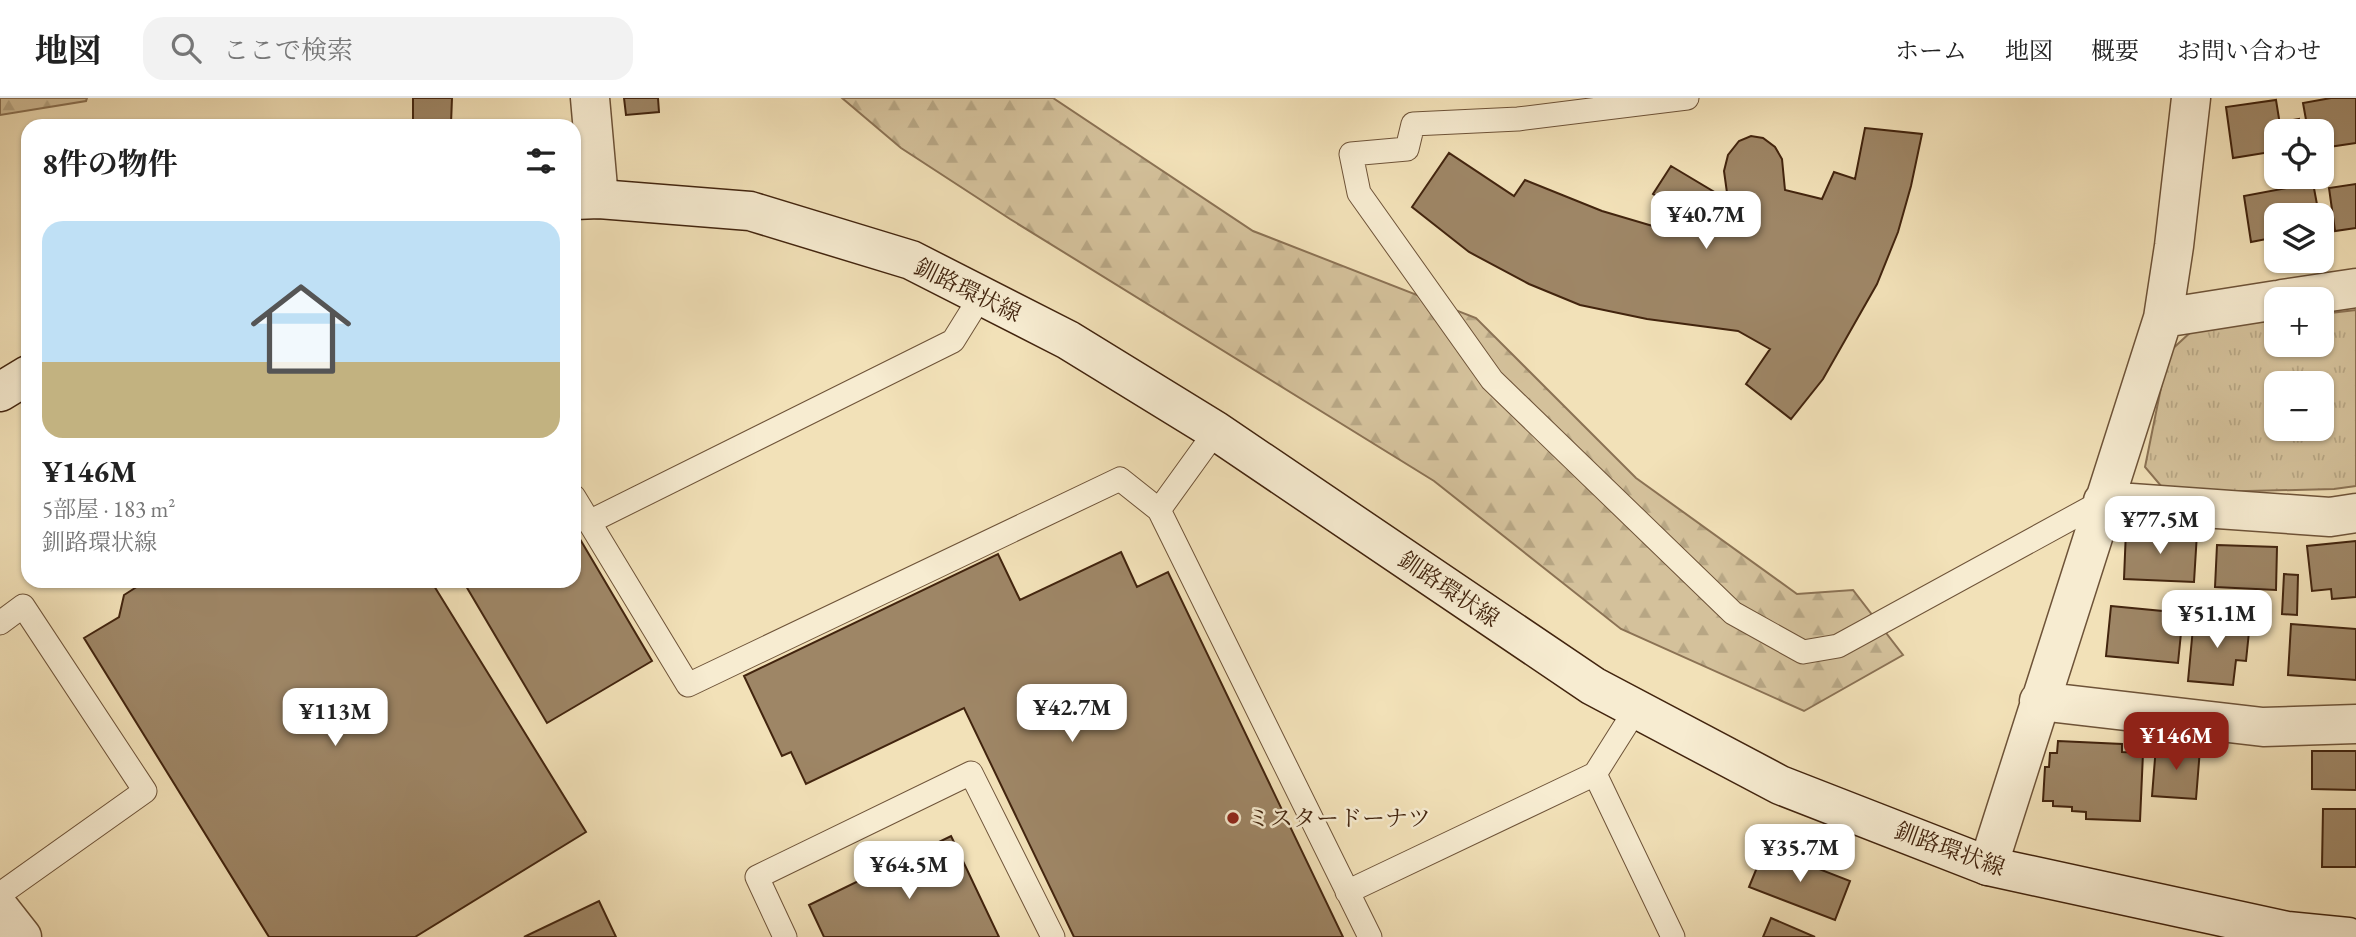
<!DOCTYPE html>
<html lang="ja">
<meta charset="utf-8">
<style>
:root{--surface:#fff;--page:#f2f2f2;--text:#222;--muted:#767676;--line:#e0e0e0;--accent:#8f2418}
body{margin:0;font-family:"EB Garamond","Noto Serif JP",serif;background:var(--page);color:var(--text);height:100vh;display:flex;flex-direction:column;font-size:26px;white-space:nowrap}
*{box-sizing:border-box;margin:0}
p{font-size:23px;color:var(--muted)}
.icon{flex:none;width:38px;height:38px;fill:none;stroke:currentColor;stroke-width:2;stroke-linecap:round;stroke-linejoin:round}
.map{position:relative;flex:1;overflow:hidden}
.side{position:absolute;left:21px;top:21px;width:560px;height:469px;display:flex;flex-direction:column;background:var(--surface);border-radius:21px;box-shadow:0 2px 5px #0004}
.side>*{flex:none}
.tools{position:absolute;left:2264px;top:21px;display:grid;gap:14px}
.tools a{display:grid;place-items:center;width:70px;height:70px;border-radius:14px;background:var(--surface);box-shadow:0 2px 5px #0004;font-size:35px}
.price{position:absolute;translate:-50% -60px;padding:0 16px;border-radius:14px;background:#fff;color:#222;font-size:23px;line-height:46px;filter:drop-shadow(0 2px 4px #0008)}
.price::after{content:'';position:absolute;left:50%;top:42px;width:21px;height:16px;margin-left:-10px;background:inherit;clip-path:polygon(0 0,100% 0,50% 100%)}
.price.selected{background:var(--accent);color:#fff}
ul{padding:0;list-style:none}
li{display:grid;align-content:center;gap:14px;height:371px;padding:0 21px}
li+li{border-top:2px solid var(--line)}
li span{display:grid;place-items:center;height:217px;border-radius:21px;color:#555}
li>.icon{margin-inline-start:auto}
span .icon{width:126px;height:126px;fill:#fffc;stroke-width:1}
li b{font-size:30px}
h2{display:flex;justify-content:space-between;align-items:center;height:84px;padding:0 21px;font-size:30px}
header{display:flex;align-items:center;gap:42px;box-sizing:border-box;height:98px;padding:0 35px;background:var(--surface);border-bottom:2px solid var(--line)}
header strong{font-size:33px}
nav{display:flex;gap:38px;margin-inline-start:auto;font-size:24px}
.search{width:490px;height:63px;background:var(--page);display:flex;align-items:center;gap:18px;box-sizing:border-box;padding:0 24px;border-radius:21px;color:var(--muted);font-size:26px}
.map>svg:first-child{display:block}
</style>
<header>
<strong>地図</strong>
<div class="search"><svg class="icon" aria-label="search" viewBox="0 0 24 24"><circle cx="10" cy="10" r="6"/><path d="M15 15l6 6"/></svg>ここで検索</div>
<nav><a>ホーム</a><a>地図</a><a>概要</a><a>お問い合わせ</a></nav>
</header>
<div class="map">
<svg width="2356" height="839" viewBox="0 0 2356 839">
<defs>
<pattern id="grass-tufts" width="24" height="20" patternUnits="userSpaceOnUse" patternTransform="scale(1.75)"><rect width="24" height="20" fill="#d4c19b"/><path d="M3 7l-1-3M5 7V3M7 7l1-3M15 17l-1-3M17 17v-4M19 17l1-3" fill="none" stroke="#b7a684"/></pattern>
<pattern id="forest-firs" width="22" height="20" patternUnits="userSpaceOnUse" patternTransform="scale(1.75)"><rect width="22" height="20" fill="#d4c19b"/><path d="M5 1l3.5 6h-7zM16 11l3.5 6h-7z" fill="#b7a684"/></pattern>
</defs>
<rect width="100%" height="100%" fill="#f2e1b8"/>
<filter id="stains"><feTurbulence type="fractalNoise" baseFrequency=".00286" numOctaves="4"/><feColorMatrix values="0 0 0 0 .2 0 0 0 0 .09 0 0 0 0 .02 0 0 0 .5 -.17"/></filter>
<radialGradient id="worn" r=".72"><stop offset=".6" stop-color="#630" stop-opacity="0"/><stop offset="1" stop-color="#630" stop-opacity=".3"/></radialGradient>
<!-- grass -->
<path fill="url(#grass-tufts)" stroke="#8b7254" stroke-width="2" fill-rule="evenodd" d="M2356,212V388L2334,391L2167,395L2145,369L2168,255L2193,232L2277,222V247H2322V216ZM2277,285H2322V331H2277Z"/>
<!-- forest -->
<path fill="url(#forest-firs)" stroke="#8b7254" stroke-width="2" d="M0,0H87L86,3L0,17Z
M842,0H1053L1253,133L1476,220L1636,380L1797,496L1853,492L1903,557L1804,613L1621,531L1434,383L1010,121L901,50Z"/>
<!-- building -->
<path fill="#9e8666" stroke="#42240e" stroke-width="2" d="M413,0H452L451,26L413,25Z
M624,0H658L659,14L626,17Z
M2331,0H2356V45L2322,50V33H2308L2303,5Z
M2276,2L2281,33H2277V53L2233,60L2226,9Z
M2299,21L2301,33H2289L2287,23Z
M1865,30L1922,36L1911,88L1898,134L1877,186L1823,281L1791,321L1746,286L1770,251L1738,233L1647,221L1580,207L1529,186L1469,154L1412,109L1449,55L1514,98L1525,82L1602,113L1656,129L1705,131L1653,96L1671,68L1728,102L1724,73L1728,57L1739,43L1751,38L1763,40L1775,49L1782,61L1785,92L1822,101L1834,74L1855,81Z
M2313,85L2319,117H2277V139L2251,144L2244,98Z
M2356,86V130L2335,133L2329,90Z
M574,431L652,563L547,625L463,483H574Z
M2126,432L2197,435L2194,484L2124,481Z
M2356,443V499L2332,501L2331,491L2312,493L2307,448Z
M2217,447L2277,449L2276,492L2215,489Z
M1121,454L1137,489L1168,474L1343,839H1074L964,610L806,686L791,654L782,658L744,578L998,456L1020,502Z
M2284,476L2298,477L2297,517L2282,516Z
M146,483H431L586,734L415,839H269L84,540L119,519L124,497Z
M2111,508L2183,515L2178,565L2106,558Z
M2194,519L2250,524L2246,563L2236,562L2233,587L2188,583Z
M2291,526L2356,531V582L2288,577Z
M2058,643L2122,646V654L2143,655L2140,723L2086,721V714L2072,713V709L2053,708V703H2043L2045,669H2049L2050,655H2057Z
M2156,648L2200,651L2196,701L2152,698Z
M2312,653H2356V692L2312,691Z
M2323,711H2356V769H2322Z
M951,738L999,839H824L809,807Z
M1765,750L1850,783L1835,822L1749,789Z
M599,803L616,839H524Z
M1771,820L1815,839H1763Z"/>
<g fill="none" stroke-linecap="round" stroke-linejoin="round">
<!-- lane casing -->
<g stroke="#6e5338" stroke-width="25">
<path id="lane" d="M1687,0L1518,21L1413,26L1407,51L1351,56L1359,95L1492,282L1733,515L1803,554L1838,548L2103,403
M574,399L688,587L1120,381L1159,412L1216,333
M1159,412L1370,839
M589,424L953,243L981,198
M0,525L23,508L145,693L0,796
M1595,676L1673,839
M1347,794L1595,676L1636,611
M785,839L757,779L971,675L1053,839"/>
</g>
<!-- street casing -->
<g stroke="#6e5338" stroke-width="41">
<path id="street" d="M590,0L599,101
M2282,201L2356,190
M2163,220L2277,202
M2103,403L2330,419L2356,415
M2039,603L2263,629L2356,626
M1988,768L2163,220L2174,148L2191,0
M0,811L22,839"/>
</g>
<!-- secondary casing -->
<g stroke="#42240e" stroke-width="41">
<path id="secondary" d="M574,102L599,101L750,113L911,162L1068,242L1216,333L1593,588L1780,687L1988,768L2287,833L2348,839
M0,294L28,277"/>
</g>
<!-- lane -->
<use href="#lane" stroke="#f7ecd1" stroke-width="23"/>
<!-- street -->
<use href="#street" stroke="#f7ecd1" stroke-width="38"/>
<!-- secondary -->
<use href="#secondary" stroke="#f7ecd1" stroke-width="38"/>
</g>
<!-- markers -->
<circle fill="#8f2418" stroke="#f7ecd1" stroke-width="2.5" cx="1233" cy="720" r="7"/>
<g text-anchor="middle" stroke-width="5" stroke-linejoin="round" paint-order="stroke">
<!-- street labels -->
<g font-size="23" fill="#42240e" stroke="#f7ecd1">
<text transform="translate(968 192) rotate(26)" y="8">釧路環状線</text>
<text transform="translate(1449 491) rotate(34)" y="8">釧路環状線</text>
<text transform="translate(1950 751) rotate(20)" y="8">釧路環状線</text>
</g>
<!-- poi labels -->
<g font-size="23" fill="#42240e" stroke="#f7ecd1" text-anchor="start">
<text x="1247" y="728">ミスタードーナツ</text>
</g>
</g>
<rect width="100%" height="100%" filter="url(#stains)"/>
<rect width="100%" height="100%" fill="url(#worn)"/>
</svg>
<div class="tools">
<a><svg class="icon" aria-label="locate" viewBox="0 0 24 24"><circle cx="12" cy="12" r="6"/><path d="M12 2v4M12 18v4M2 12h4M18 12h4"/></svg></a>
<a><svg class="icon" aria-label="layers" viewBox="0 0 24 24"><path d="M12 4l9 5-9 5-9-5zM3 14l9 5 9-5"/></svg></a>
<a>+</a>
<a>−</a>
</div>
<b class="price" style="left:1706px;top:153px">¥40.7M</b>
<b class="price" style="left:2160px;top:458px">¥77.5M</b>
<b class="price" style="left:2217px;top:552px">¥51.1M</b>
<b class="price" style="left:1072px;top:646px">¥42.7M</b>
<b class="price" style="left:335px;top:650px">¥113M</b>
<b class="price selected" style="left:2176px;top:674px">¥146M</b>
<b class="price" style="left:1800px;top:786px">¥35.7M</b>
<b class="price" style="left:909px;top:803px">¥64.5M</b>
<section class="side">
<h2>8件の物件<svg class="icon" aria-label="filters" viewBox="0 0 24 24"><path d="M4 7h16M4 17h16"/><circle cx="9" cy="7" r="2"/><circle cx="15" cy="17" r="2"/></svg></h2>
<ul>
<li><span style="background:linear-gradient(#bfe0f5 65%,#c2b280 0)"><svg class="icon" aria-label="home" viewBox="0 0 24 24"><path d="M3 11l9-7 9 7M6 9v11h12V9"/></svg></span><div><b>¥146M</b><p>5部屋 · 183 m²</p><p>釧路環状線</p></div></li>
</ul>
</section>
</div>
